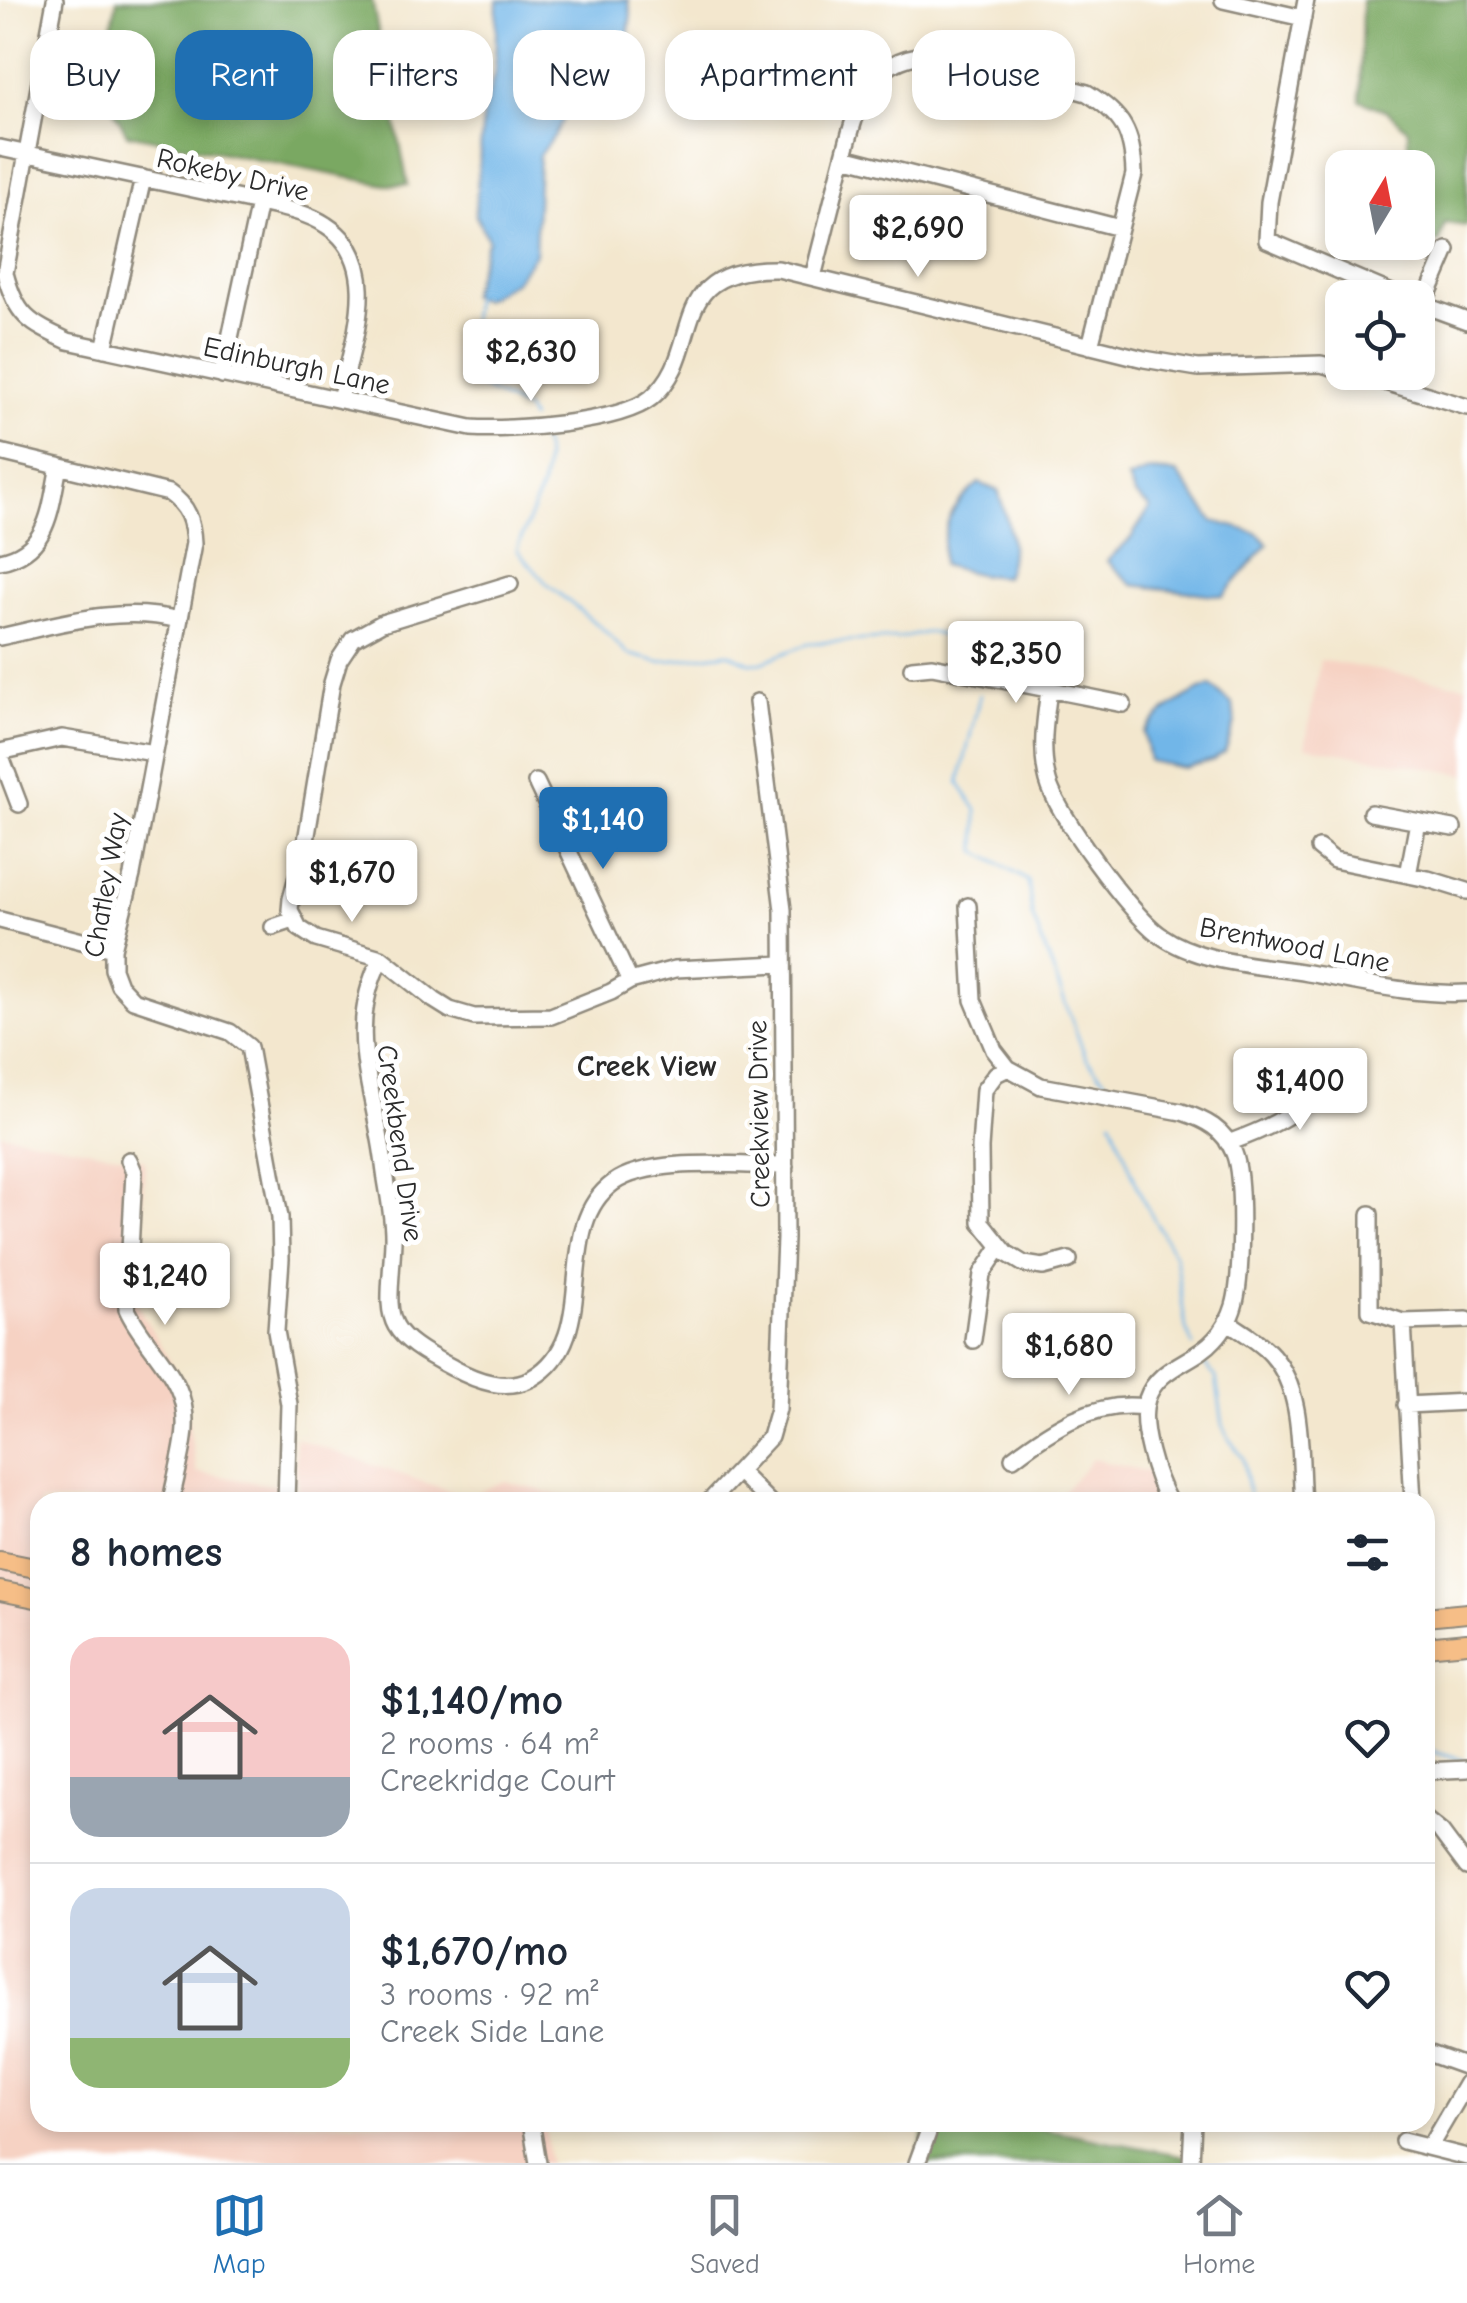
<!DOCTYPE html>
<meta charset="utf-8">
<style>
:root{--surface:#fff;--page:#f6f6f7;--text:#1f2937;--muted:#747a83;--line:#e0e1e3;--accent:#1f6fb2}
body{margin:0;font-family:"Comic Neue",sans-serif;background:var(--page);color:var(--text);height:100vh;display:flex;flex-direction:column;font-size:38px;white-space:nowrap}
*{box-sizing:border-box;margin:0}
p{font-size:32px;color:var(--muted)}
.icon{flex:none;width:55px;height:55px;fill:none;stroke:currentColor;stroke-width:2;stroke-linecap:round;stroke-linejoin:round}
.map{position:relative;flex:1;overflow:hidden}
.drawer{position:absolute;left:30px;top:1492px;width:1405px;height:640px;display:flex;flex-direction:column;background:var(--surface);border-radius:30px;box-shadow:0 5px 15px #0003}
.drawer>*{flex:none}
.top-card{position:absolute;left:30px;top:30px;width:1408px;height:90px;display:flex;gap:20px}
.needle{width:65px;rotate:10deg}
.buttons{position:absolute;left:1325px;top:150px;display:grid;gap:20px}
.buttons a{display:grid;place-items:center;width:110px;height:110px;border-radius:20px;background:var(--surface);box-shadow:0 5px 15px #0003;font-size:50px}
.price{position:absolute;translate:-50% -85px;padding:0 22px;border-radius:10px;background:#fff;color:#222;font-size:32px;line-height:65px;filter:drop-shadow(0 2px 5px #0008)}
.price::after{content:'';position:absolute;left:50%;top:60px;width:30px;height:22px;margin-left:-15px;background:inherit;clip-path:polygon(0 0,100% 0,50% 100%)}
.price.current{background:var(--accent);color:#fff}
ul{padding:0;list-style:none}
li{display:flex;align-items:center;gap:30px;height:250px;padding:0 40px}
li+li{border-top:2px solid var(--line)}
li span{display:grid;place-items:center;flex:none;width:280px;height:200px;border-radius:30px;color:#555}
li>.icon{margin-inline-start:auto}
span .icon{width:120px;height:120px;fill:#fffc;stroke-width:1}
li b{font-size:42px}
h2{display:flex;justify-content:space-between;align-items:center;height:120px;padding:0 40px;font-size:42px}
.pill{padding:0 35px;border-radius:30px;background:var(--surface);box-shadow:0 5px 15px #0003;font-size:35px;line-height:90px}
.pill.current{background:var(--accent);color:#fff}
.dock{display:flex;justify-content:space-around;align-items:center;height:140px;border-top:2px solid var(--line);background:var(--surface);font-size:28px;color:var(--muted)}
.dock a{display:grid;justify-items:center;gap:5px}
.dock .current{color:var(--accent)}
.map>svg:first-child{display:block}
</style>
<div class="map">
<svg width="1467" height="2163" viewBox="0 0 1467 2163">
<rect width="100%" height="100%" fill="#fff"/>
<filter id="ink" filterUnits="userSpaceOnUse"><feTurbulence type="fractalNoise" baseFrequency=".01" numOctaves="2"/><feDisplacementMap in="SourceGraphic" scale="20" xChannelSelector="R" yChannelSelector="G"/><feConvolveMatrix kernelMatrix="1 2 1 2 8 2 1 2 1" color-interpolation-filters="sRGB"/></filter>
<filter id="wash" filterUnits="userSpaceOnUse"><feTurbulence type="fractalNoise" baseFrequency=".0048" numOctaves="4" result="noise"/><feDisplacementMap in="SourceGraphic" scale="40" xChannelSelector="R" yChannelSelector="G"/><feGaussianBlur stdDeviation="2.25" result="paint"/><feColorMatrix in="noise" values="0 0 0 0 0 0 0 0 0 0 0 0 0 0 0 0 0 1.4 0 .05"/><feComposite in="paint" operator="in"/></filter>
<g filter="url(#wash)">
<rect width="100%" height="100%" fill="#f3e7ce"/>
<!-- built -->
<path fill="#f6d2c3" d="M1320,660L1467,686V775L1305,746Z
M0,1133L145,1160L135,1302L181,1380L197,1472L298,1490L295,1438L467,1497L505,1481L582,1502H40V2122L545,2123L549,2163H0Z
M1092,1459L1157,1474V1502H1054Z"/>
<!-- forest -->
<path fill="#7aa862" stroke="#526a46" stroke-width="2.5" d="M117,0H372L408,185H386L127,134L100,85Z
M1362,0H1467V226L1445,223L1439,243L1418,236V168L1408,167V130L1388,112L1360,100Z
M927,2122L1015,2123L1195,2158V2163H916Z"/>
<!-- water -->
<path fill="#71b6e8" stroke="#4e708a" stroke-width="2.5" d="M497,0H628L631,14L625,58L568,109L555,135L539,155L535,254L515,281L483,300L470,296L488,239L475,214L483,116L495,71Z
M1148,471L1177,473L1213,521L1257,533L1268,544L1223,596L1133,585L1107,561L1131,538L1150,508L1135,495L1128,479Z
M979,483L998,491C1008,522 1018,547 1005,577L981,575L942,565C943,526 948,509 979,483Z
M1211,686L1233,705L1235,723L1225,752L1213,760L1184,768L1149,761L1144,733C1156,714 1190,693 1211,686Z"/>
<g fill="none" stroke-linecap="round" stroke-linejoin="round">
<!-- stream -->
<path stroke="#71b6e8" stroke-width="2.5" d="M474,297L470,330L473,383L526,410L531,419
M539,435C558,471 528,515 517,550L547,584L604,630L628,654L659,662L728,653L750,663L762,662L810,643L900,638L928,632L985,645L997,659
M980,695L959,783L977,810V851L1028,881L1032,915L1086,1058L1108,1083
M1111,1120L1144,1202L1175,1256L1186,1329L1193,1346
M1200,1360L1216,1377L1223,1425L1229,1439L1243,1458L1250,1502
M1425,1744L1434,1752L1466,1761"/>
</g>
</g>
<g filter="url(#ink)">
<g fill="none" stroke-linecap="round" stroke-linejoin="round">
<!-- minor casing -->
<g stroke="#8f897c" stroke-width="20">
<path id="minor" d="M55,0L5,273C16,316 29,323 68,341L471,428C511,431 620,423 651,398C708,351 660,267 778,269L1144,359L1198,368L1321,364L1342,370
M1223,0L1303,18
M1306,0L1269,202L1267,240L1403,298
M0,148L259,203C281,208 307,212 326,225C386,263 351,345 340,400
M844,157L1120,228
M813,277C822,242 831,207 840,171C857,107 865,49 947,55L1087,93C1123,115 1133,133 1134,174L1090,346
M1418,303L1467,321
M1423,306L1447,250
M104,349L143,178
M1352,372L1467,407
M222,375L259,203
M0,452L169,493C188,506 193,521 194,543L132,875L113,949V969L119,985L133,1000L230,1032L249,1047L280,1217L281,1259L276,1331L289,1404L286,1502
M0,561C50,551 50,508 59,466
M510,584L382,623L353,639L339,660L332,683L305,847L291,899L290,910L299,928L316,939L381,958L434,1000L450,1010L474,1017L551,1016L611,992L630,981L675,969L781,964
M0,637C60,624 118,605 179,620
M912,668L932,666L1123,704
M1049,690C1045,720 1040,751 1048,781C1057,815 1132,916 1160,935C1201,964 1260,965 1308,973C1360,982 1414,996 1467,993
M0,752L62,738L154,753
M0,754L19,804
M536,782L630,981
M1371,813L1453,828
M1319,848L1334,860L1428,879L1467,891
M1408,875L1418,822
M968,906L973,1000L994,1050L1008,1068L1041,1086L1182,1112C1206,1120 1224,1129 1234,1153C1244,1177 1242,1279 1234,1306C1231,1317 1223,1331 1215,1339C1194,1363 1158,1366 1147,1399C1138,1425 1156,1479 1169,1502
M0,920L113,949
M273,927L294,920
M381,958C344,1031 375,1090 384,1165C387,1190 394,1216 393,1241C390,1318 375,1328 453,1368C477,1381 506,1392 532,1378C604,1337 550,1229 613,1183C651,1156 739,1166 785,1166
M1008,1068L996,1074L984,1090L980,1148L981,1222L1006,1253L1024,1264L1043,1267L1069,1260
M1228,1143C1267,1129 1309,1111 1329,1073
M129,1160L134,1172L127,1309C140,1338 165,1359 178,1388C195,1426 177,1464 171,1502
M1370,1214V1311L1403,1322L1467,1320
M1227,1321C1242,1332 1261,1342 1272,1355C1305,1392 1299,1456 1303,1502
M1403,1322L1413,1502
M973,1340L982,1274L1000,1247
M1406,1405L1467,1402
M1013,1458C1051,1429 1094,1400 1144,1407
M738,1471L769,1502
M709,1502L770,1437L778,1409L785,1239L783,910L757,702
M1425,1771L1467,1769
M1425,1819L1441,1832L1467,1867
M1425,2052L1467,2067
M531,2122L538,2163
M1403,2141L1467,2157
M1430,2146L1467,2083
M917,2163L932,2122
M1191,2163L1193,2122"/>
</g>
<!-- major casing -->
<g stroke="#8f897c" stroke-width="22">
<path id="major" d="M0,1561L40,1569
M0,1591L40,1599
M1425,1617L1467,1613
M1425,1647L1467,1643"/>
</g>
<!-- minor -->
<use href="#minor" stroke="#fff" stroke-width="15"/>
<!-- major -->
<use href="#major" stroke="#f6be87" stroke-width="18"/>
</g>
</g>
<g text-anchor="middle" stroke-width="10" stroke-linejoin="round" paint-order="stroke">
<!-- street labels -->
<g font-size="28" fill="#2b2b2b" stroke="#fff">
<text transform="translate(233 174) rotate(13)" y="10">Rokeby Drive</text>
<text transform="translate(297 365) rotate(12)" y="10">Edinburgh Lane</text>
<text transform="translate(105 885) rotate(-80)" y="10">Chatley Way</text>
<text transform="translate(1295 944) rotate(11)" y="10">Brentwood Lane</text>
<text transform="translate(758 1114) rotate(-91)" y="10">Creekview Drive</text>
<text transform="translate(401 1143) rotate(82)" y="10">Creekbend Drive</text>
</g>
<!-- neighbourhood labels -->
<g font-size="30" font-weight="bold" fill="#2b2b2b" stroke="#fff">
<text x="647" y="1076">Creek View</text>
</g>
</g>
</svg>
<div class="buttons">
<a><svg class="needle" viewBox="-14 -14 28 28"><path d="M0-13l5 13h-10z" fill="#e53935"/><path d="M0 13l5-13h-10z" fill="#747a83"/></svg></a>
<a><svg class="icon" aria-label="locate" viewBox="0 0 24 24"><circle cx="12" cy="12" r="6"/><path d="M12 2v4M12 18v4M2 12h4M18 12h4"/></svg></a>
</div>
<b class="price" style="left:918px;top:280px">$2,690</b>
<b class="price" style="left:531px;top:404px">$2,630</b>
<b class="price" style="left:1016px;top:706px">$2,350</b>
<b class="price current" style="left:603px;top:872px">$1,140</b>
<b class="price" style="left:352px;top:925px">$1,670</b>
<b class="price" style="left:1300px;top:1133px">$1,400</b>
<b class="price" style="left:165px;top:1328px">$1,240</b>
<b class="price" style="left:1069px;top:1398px">$1,680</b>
<div class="top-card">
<a class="pill">Buy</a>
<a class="pill current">Rent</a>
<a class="pill">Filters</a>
<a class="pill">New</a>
<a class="pill">Apartment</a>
<a class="pill">House</a>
</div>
<section class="drawer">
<h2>8 homes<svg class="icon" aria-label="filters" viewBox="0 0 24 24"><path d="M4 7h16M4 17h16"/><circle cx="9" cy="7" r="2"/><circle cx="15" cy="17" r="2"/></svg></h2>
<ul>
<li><span style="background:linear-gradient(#f6c9c9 70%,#9aa5b1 0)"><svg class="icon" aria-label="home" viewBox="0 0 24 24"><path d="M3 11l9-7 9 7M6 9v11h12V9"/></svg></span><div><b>$1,140/mo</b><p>2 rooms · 64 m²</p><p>Creekridge Court</p></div><svg class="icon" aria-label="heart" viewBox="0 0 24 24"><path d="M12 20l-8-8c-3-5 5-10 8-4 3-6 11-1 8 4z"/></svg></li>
<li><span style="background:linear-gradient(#c9d6e8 75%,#8fb573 0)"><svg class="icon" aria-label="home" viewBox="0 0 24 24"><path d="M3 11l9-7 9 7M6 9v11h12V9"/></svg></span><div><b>$1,670/mo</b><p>3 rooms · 92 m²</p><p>Creek Side Lane</p></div><svg class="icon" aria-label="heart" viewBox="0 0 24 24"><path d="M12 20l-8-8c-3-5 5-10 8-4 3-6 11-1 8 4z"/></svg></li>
</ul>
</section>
</div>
<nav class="dock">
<a class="current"><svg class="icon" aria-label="map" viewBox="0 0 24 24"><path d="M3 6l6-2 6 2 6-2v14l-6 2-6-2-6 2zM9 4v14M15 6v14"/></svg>Map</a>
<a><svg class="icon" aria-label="saved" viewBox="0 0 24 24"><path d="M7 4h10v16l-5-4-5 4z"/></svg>Saved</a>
<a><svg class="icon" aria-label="home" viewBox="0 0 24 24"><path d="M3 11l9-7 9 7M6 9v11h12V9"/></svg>Home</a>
</nav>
